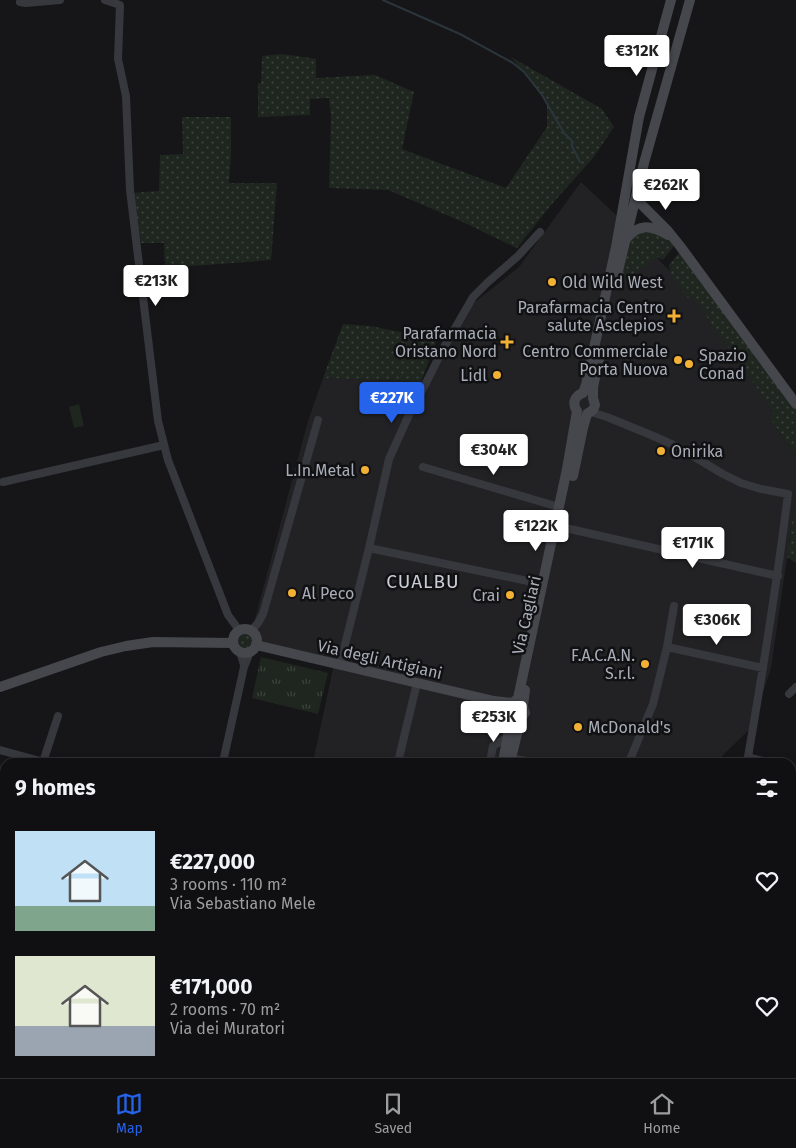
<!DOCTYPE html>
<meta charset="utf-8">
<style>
:root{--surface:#101012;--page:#1e1e20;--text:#f1f3f6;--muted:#9c9d9f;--line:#303032;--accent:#2563eb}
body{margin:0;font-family:"Fira Sans",sans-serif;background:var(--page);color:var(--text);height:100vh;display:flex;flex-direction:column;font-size:19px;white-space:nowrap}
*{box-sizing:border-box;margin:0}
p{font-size:16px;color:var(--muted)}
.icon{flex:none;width:28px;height:28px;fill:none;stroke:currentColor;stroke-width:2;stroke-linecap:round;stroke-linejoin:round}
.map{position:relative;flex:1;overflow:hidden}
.panel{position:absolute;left:0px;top:758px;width:796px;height:321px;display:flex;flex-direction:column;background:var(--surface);border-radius:15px 15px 0 0;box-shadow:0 2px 8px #0003,0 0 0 1px var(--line)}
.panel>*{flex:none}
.price{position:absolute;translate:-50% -42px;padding:0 11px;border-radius:5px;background:#fff;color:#222;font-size:16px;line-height:32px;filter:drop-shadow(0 1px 2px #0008)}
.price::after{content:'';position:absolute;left:50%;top:30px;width:15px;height:11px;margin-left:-8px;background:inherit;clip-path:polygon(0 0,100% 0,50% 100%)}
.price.on{background:var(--accent);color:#fff}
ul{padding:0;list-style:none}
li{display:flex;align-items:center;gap:15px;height:125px;padding:0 15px}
li span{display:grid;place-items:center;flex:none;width:140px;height:100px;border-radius:0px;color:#555}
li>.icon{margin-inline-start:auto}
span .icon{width:60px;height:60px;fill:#fffc;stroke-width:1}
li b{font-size:21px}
h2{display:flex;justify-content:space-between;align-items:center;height:60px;padding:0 15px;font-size:21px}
.tab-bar{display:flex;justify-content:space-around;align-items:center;height:70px;border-top:1px solid var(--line);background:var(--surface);font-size:14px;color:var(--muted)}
.tab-bar a{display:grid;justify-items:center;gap:2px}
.tab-bar .on{color:var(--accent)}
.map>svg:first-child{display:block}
</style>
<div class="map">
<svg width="796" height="1078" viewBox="0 0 796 1078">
<defs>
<pattern id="grass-dots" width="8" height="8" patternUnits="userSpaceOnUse" patternTransform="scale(1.25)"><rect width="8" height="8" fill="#1e261f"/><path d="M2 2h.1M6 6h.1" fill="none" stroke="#3c433d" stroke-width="1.8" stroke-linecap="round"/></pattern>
<pattern id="park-tufts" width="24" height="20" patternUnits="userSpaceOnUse" patternTransform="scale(1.25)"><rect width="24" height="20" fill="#1e261f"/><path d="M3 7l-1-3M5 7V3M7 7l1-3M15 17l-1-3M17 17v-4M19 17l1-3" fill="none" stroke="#3c433d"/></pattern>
</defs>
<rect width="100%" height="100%" fill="#161618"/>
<!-- built -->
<path fill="#222225" d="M581,182L614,213L693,295L776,411L769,417L796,456V496L771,668L751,728L723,755L719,762H339L314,757L334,664L248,645L308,421L323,378L421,382L475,302L519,267Z
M257,1074H489L488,1077L479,1078H254Z"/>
<!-- grass -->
<path fill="url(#grass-dots)" d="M283,54L316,59V78L375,75L414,92L402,149L506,188L547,127V101L511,57L602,109L614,127L593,158L551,205L517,248L463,222L388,190L329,188L331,117L329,98L310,99V115L258,117V83H261L262,56Z
M182,117H231V156L229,183H277L271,260L165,268L164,243H141L131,193L159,191L160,155L183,154Z
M643,230L667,237L674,246L663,260L657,257L618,286L628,241Z
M679,253L796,410V456L769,417L774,412L692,296L688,298C682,289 668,275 669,265Z
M343,324L370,326L437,339L421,382L323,378Z
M796,496V563L787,557Z
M238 642a9 9 0 1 1 18 0a9 9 0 1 1-18 0Z"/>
<!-- park -->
<path fill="url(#park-tufts)" d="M261,657L328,673L318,714L252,698Z"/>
<!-- garden -->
<path fill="#1e261f" d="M79,404L84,426L74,428L69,407Z"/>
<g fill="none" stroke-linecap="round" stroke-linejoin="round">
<!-- stream -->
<path stroke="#2c353c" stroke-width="2" d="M383,0L460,34L513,63L524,72L542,95L564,133L572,141V146L580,162"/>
<!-- street -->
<path stroke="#37383d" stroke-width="8" d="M105,0L120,5L118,59L126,96L130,190L158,421L168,460L228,615L239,630
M20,2L26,3L60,0
M591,412L607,417L651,435L678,447L723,474L741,483L761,489L788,494C777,582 763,670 748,757L745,762
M423,467L559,507
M3,482L164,445
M561,527L778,576
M369,548L542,584
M251,631L258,623L263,614L318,420
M667,647L763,668
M240,652L244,665
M340,665L369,548L389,459L413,406L425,385L443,349L473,297L488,282L518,256L540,232
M789,694L796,687
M0,750L44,762
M748,757L766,762
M511,758L531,762
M43,762L58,716
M223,762L244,667L250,652
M398,762L417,683
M490,762L493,746L508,737
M629,762L653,704L667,647L674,606
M791,775L796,780
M0,810L5,818
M791,848L796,853
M0,878L5,876
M791,917L796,912
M0,956L5,951
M791,972L796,981
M791,1056L796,1054
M91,1074L92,1078
M214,1074L219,1078
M519,1074L528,1078
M647,1074L650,1078
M716,1074L718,1078
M783,1074L786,1078
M45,1078L49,1074
M143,1078L145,1074
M249,1078L252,1074
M593,1078L595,1074
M755,1078L762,1074"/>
<!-- secondary -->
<path stroke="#45474d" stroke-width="10" d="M636,195L641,204L668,231L680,246L796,404
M626,239C639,223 651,225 668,235
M617,275L644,163L690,0
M573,476L583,428L587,414L593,410L595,405L593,398V387L600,355
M233 641a12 12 0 1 1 24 0a12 12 0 1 1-24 0Z
M256,645L494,701L512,703
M0,687L101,652L126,646L153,642L233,643
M503,762C505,749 509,735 510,721C510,717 507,714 507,710C508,704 515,702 518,698L567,469L577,411C572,404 574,396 583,393L586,385L616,247L639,117L671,0
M510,762L521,718L525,713L523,706L525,690
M342,1078L345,1074
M436,1078L437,1074"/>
</g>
<!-- markers -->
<g fill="#f2b134" stroke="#111113" stroke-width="2">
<circle cx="552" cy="282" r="5"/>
<path d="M671.5 308.5h5v5h5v5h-5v5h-5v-5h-5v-5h5z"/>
<path d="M504.5 334.5h5v5h5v5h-5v5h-5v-5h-5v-5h5z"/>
<circle cx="678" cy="360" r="5"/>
<circle cx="689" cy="364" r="5"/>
<circle cx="497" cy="375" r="5"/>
<circle cx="661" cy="451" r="5"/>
<circle cx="365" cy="470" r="5"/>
<circle cx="292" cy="593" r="5"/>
<circle cx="510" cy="595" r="5"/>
<circle cx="645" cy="664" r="5"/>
<circle cx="578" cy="727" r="5"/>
</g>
<g text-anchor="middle" stroke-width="5" stroke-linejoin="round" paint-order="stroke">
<!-- poi labels -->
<g font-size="16" fill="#a8adb8" stroke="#111113" text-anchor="end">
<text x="562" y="288" text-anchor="start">Old Wild West</text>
<text x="664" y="313">Parafarmacia Centro<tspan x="664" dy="18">salute Asclepios</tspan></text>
<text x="497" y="339">Parafarmacia<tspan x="497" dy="18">Oristano Nord</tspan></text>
<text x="668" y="357">Centro Commerciale<tspan x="668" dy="18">Porta Nuova</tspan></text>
<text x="699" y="361" text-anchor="start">Spazio<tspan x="699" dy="18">Conad</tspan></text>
<text x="487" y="381">Lidl</text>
<text x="671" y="457" text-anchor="start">Onirika</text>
<text x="355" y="476">L.In.Metal</text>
<text x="302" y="599" text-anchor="start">Al Peco</text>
<text x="500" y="601">Crai</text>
<text x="635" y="661">F.A.C.A.N.<tspan x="635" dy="18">S.r.l.</tspan></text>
<text x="588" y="733" text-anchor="start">McDonald's</text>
</g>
<!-- street labels -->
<g font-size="16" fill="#a8adb8" stroke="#111113">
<text transform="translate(526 615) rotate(-77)" y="6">Via Cagliari</text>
<text transform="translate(380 659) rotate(13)" y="6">Via degli Artigiani</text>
</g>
<!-- quarter labels -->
<g font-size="19" letter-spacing="1" fill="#c9ccd4" stroke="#111113">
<text x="423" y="588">CUALBU</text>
</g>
</g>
</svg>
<b class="price" style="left:637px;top:77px">€312K</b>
<b class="price" style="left:666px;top:211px">€262K</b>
<b class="price" style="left:156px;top:307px">€213K</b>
<b class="price on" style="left:392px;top:424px">€227K</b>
<b class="price" style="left:494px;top:476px">€304K</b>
<b class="price" style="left:536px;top:552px">€122K</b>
<b class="price" style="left:693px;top:569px">€171K</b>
<b class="price" style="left:717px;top:646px">€306K</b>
<b class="price" style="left:494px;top:743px">€253K</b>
<section class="panel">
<h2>9 homes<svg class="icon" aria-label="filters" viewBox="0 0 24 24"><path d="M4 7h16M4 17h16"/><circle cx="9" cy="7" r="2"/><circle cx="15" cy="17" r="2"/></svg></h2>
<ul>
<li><span style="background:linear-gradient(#bfe0f5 75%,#7fa58c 0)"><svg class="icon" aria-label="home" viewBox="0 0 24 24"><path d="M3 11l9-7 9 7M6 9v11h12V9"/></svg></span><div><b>€227,000</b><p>3 rooms · 110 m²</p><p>Via Sebastiano Mele</p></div><svg class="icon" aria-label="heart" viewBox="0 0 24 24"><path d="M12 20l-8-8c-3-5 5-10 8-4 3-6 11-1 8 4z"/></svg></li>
<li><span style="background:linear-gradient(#dfe7d0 70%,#9aa5b1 0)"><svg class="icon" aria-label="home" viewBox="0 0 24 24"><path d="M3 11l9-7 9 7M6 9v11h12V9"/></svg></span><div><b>€171,000</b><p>2 rooms · 70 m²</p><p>Via dei Muratori</p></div><svg class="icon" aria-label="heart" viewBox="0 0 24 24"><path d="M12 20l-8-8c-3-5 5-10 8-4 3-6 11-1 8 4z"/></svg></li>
</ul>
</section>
</div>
<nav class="tab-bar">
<a class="on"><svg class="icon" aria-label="map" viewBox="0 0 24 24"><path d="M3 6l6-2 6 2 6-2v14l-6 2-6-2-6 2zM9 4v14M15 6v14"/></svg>Map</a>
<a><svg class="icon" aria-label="saved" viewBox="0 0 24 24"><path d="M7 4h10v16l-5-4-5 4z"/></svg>Saved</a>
<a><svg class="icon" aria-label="home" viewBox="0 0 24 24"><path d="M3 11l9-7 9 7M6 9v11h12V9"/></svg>Home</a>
</nav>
